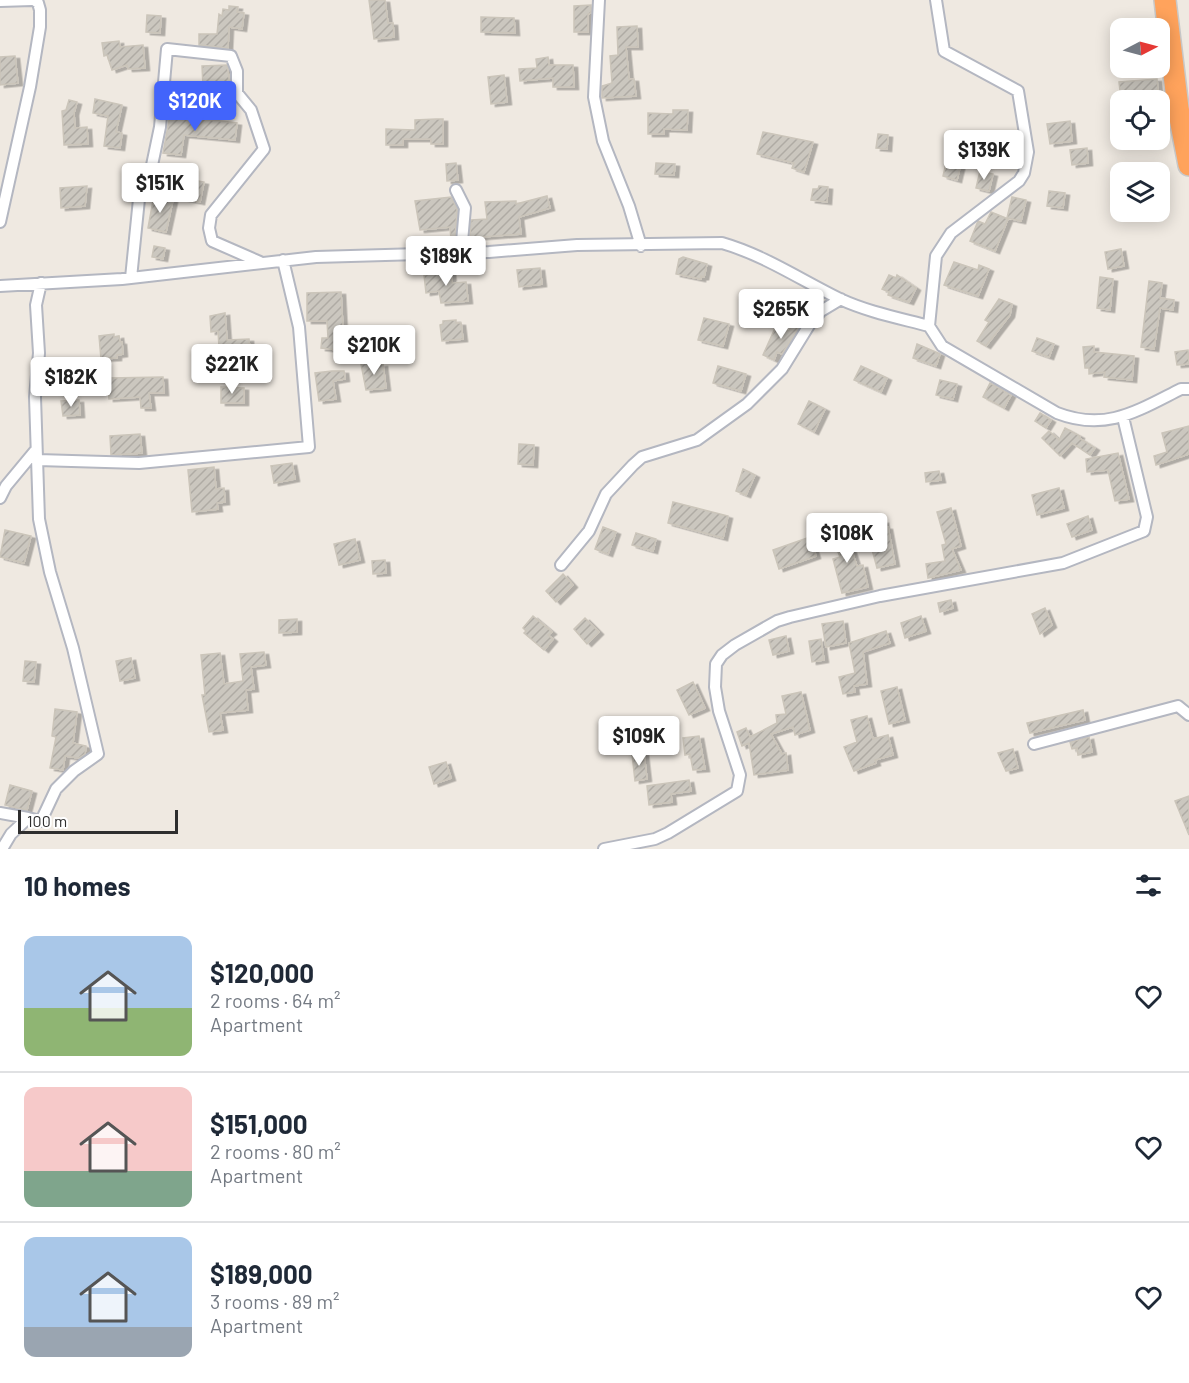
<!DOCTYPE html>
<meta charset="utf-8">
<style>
:root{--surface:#fff;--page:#f2f2f3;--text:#1f2937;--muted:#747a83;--line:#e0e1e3;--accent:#4264fb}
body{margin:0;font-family:Barlow,sans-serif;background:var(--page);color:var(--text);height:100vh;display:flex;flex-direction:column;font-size:22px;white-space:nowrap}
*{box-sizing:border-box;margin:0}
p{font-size:20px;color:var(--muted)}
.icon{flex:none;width:33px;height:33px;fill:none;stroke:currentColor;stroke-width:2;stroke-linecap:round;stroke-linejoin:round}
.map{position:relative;height:849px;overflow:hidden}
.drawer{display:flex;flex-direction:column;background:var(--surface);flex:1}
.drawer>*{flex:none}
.needle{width:39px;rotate:84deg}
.buttons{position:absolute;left:1110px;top:18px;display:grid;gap:12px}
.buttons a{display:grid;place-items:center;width:60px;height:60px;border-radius:12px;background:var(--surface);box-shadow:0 3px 15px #0003;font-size:30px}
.scale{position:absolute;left:18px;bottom:15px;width:160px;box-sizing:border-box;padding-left:6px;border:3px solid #2e2e2e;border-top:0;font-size:16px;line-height:21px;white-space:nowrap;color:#2e2e2e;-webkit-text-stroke:4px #fff;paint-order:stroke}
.price{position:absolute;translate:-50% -51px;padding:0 14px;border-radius:6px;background:#fff;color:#222;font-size:20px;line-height:39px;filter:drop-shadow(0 2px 3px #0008)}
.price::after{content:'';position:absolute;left:50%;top:36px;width:18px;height:14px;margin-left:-9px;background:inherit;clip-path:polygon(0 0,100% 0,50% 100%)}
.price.on{background:var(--accent);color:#fff}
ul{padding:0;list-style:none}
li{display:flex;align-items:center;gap:18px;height:150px;padding:0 24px}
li+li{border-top:2px solid var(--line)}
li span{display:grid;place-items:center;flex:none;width:168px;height:120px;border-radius:12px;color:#555}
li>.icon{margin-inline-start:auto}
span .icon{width:72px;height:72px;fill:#fffc;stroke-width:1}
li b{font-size:26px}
h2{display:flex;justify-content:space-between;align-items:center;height:72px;padding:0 24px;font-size:26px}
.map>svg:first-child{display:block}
</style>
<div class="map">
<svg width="1189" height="849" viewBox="0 0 1189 849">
<defs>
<pattern id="building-hatch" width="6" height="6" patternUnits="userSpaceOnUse" patternTransform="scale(1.5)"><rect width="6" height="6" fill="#cbc7bf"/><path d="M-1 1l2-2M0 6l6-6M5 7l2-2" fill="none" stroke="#afaba4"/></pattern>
<filter id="shadow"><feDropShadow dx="4.5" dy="2.5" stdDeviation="0" flood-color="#0004"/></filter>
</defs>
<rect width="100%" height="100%" fill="#efe9e1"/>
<!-- building -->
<path fill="url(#building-hatch)" stroke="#cbc5ba" stroke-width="1.5" filter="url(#shadow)" d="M369,0H385L388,23H393L394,37L374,39Z
M591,5V13L588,14V32H574V6Z
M229,6L238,7L237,12L244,13L242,29L229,27L228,48L199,45V34H217L219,14L222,16L223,9L229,10Z
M147,15L161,16L160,33L146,32Z
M481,17L514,18L515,33L481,32Z
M637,26L638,47H626L629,79H634L636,96L602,98V86L612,83L610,56L618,55L617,27Z
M119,41L120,47L143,45L145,68L128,69L127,65L112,70L107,55L104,56L102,43Z
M15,56L18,83L0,85V57Z
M548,57L549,65H573L574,87H553V78L520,81L519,69L537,68L536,59Z
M227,65L230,85L203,87L202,66Z
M504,75L507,102L491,104L488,77Z
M1157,79L1159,100H1121L1119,82Z
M95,99L122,105L116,132L122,133L120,148L104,146L108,116L93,113Z
M69,100L77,102L74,113L75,128L87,127L88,144L64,145L62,111L66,110Z
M673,110H688L687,130L664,129V134H648V113L673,114Z
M170,115L237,123L235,140L184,135L181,155L163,153Z
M436,119H443V144H431V139H403V145H386V129L415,130V120Z
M1070,121L1072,141L1050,144L1047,124Z
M763,132L813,142L804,172L792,168L794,163L757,154Z
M878,134L888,135L887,149L876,148Z
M1087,148L1088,163L1072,165L1070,150Z
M948,155L962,159L957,180L943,176Z
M456,163L458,180L447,181L446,164Z
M656,163L675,164L674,175L655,174Z
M980,171L993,174L989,191L976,188Z
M172,176L204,182L200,202L168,195Z
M87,186L85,206L61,208L60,188Z
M819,186L828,187L827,202L811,200L813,189H818Z
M1049,191L1065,193L1063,208L1047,206Z
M154,195L173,200L166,232L148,228Z
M547,196L550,208L519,217L521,234L470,238L471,220L487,219L485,202L516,201V204Z
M451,197L457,209L455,239L451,240L450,227L420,230L415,201Z
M1012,197L1026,200L1021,221L1007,218Z
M991,212L1008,219L995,251L970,241L978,221L985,224Z
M154,246L165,248L163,259L152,257Z
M1121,249L1124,266L1108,269L1105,252Z
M683,257L707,264L704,277L701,276V279L676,274L679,259Z
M954,262L978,270L979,265L989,269L978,296L944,285Z
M540,268L542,284L519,287L517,270Z
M451,271L452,283L466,282L468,301L441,303L439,291L426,293L424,275Z
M889,275L896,278L897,275L916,288L909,302L888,295L889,292L882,289Z
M1100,277L1113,279L1110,310L1097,308Z
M1149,281L1162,283L1160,298L1174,300L1173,310L1160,308L1154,349L1141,347Z
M341,292L343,329H340L338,350L321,348L322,338H328L327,321H307V293Z
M999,299L1012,304L1010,315L986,346L977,341L989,322L985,320Z
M225,313L227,340L249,339L250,353L226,355V347H219L218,331L211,332L210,316Z
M704,318L729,324L723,346L698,340Z
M794,319L802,323L782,354L777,352L774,360L763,355L776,326L789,331Z
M456,320V323H461L463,339L442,341L440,325L443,324V321Z
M114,334V337L119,336L120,342H122L123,354L117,355V358L101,359L99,336Z
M1037,338L1054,344L1049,357L1032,351Z
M917,344L940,354L936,366L913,358Z
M1094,346V352L1134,356L1132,380L1104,377L1105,372L1089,374V368H1085L1083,347Z
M1188,350L1189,364L1177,365L1175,352Z
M374,362L375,365L383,364L386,388L366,390L361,364Z
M718,366L746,374L741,391L713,383Z
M861,366L887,378L881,392L854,380Z
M332,371H344L345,379L333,381L336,399L319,401L315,373Z
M163,377L164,393H149L151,408H141L140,397L109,399L108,378Z
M940,380L957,384L953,399L936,395Z
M990,383L1011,395L1004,408L983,397Z
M221,387L244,388V403H221Z
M79,400L80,415L63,416L61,401Z
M809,401L825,409L814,432L798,424Z
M1040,413L1051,420L1046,428L1035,421Z
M1189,426V454L1156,465L1154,456L1167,452L1162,433Z
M1065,428L1080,436L1079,438L1095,448L1090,455L1072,443L1060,456L1042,438L1049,431L1059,440Z
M140,434L142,453L111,455L110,436Z
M519,444L534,445L533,465L518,464Z
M1118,453L1129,499L1115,501L1108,470L1087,472L1086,459Z
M292,463L295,479L274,483L271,466Z
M214,467L216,489L224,488L225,502L217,503L218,509L192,512L188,470Z
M743,469L755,475L746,495L736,491Z
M939,471L941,480L926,482L925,473Z
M1059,488L1064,508L1037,515L1032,495Z
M673,502L728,516L723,538L668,523Z
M951,508L961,546L952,549L961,570L928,578L926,564L945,561L942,545L946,544L937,512Z
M1088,516L1092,530L1072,537L1067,524Z
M884,521L885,527H888L895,564L877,568L867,531H870L869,524Z
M603,527L616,532L608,554L595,549Z
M844,527L857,566L863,565L868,587L842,593L833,559L840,557L830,532Z
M5,530L31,536L24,563L0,557Z
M636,533L656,539L653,551L632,545Z
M810,537L816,556L779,569L773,550Z
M355,539L360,560L339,565L334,544Z
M385,560L386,573L373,574L372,561Z
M563,574L573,585L556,602L546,591Z
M951,600L953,608L940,612L938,603Z
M1045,608L1052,625L1040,634L1032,614Z
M533,616L552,632L548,635L553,639L544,650L524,633L526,631L523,628Z
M921,616L926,631L905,638L901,623Z
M585,618L599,632L587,644L574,629Z
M297,619V632L279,633V620Z
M843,621L846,643L826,647L822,624Z
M886,631L890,643L863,652L867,684L854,686L855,692L843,694L839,677L855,673L849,643Z
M786,636L789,651L773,655L769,640Z
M821,639L824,660L812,662L809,641Z
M264,652L266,665L251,667L254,689L246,690L248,710L220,713L223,730L209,732L202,695H205L201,655L220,653L224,684L243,681L240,654Z
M131,658L135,678L120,681L116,661Z
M25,661L36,662L34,682L23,681Z
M693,682L705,708L689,715L677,690Z
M897,687L905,720L889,724L881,691Z
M801,692L810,730L795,735L793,727L771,734L782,754L786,753L788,770L754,775L749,743L742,746L737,732L746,728L750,737L777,723L776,715L786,714L782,696Z
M55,709L77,712L73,743L86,746L85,754L79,758L65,756L63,770L50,768L56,737L52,736Z
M1083,710L1085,720L1030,733L1027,723Z
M867,716L873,739L888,735L893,755L875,760L876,763L854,771L844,747L857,742L851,720Z
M699,736L705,769L693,770L690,754L685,755L683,738Z
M1089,737L1092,752L1078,755L1077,748L1072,749L1070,742Z
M1013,749L1018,768L1006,771L998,753Z
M644,753L647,779L635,781L632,754Z
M446,762L451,778L434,784L429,767Z
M689,780L691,791L671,794L672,802L649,805L647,786Z
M10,785L32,791L27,810L5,805Z
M1189,796V835L1175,801Z"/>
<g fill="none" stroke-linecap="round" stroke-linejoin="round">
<!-- street casing -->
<g stroke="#b4b7c1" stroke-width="14">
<path id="street" d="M599,0L594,97L603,141L629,206L641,246
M0,1L32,0
M456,190L465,208L461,253
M0,222L30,87L40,27V10L38,3L34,0
M131,278L139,199L151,170L160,127L167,49L231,56L237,71V93L251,110L264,149L211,215L209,228L212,241L260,262
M0,286L122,279L316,257L489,252L577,245L722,243C764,255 801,280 840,299C868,312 899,318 929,326L942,346L1057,413C1106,432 1137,411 1181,389H1189
M929,326L936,256L951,233L1019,181L1024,173L1028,152L1018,91L944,51L936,0
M38,460L139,463L309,447L299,327L283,260
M0,498L6,486L35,451
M561,565L589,531L606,494L633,465L642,457L697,440L747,404L782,369L811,322L821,311L841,299
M1034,744L1178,706L1189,715
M0,813L28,818
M2,849L11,834L28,818L41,821L56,789L74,771L98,754L73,648L50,572L39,519L35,397L39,353L36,305L41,283
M604,849L655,839L668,833L737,791L740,775L719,711L715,687L716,664L722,655L735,645L777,621L790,617L880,596L1063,563L1144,531L1147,517L1123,417"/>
</g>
<!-- highway casing -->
<g stroke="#c9c9c9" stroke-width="24">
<path id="highway" d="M1165,0L1178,108L1189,165"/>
</g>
<!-- street -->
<use href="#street" stroke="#fff" stroke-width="10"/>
<!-- highway -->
<use href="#highway" stroke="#ffa35c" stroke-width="21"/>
</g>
</svg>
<div class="buttons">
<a><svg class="needle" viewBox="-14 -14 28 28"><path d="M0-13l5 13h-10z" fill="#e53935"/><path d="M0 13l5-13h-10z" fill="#747a83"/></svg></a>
<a><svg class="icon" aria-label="locate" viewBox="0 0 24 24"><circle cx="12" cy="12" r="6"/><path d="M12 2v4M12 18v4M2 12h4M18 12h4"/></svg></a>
<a><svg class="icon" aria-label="layers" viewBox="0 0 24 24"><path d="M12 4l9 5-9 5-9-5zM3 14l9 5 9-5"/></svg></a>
</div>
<div class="scale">100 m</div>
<b class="price on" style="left:195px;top:132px">$120K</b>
<b class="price" style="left:984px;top:181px">$139K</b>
<b class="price" style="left:160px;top:214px">$151K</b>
<b class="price" style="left:446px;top:287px">$189K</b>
<b class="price" style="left:781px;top:340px">$265K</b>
<b class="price" style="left:374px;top:376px">$210K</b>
<b class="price" style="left:232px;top:395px">$221K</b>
<b class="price" style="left:71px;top:408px">$182K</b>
<b class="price" style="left:847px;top:564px">$108K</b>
<b class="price" style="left:639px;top:767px">$109K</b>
</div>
<section class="drawer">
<h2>10 homes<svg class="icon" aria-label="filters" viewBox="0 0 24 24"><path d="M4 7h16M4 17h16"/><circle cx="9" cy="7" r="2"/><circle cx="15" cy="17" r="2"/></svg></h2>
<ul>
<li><span style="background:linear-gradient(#a9c7e8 60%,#8fb573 0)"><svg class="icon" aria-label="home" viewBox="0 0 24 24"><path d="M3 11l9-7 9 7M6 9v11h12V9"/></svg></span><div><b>$120,000</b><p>2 rooms · 64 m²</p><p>Apartment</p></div><svg class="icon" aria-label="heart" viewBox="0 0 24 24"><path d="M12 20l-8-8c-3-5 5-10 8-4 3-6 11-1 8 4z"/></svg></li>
<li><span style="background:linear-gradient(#f6c9c9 70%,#7fa58c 0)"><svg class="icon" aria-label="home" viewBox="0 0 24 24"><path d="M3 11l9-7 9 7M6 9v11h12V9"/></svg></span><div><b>$151,000</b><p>2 rooms · 80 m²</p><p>Apartment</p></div><svg class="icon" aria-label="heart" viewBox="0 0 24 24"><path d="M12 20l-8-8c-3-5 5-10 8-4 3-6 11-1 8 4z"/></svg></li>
<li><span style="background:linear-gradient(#a9c7e8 75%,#9aa5b1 0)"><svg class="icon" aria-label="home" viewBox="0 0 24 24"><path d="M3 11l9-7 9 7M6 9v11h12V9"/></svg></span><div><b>$189,000</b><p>3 rooms · 89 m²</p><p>Apartment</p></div><svg class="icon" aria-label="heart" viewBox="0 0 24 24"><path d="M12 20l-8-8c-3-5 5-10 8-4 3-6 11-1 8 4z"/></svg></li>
</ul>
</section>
